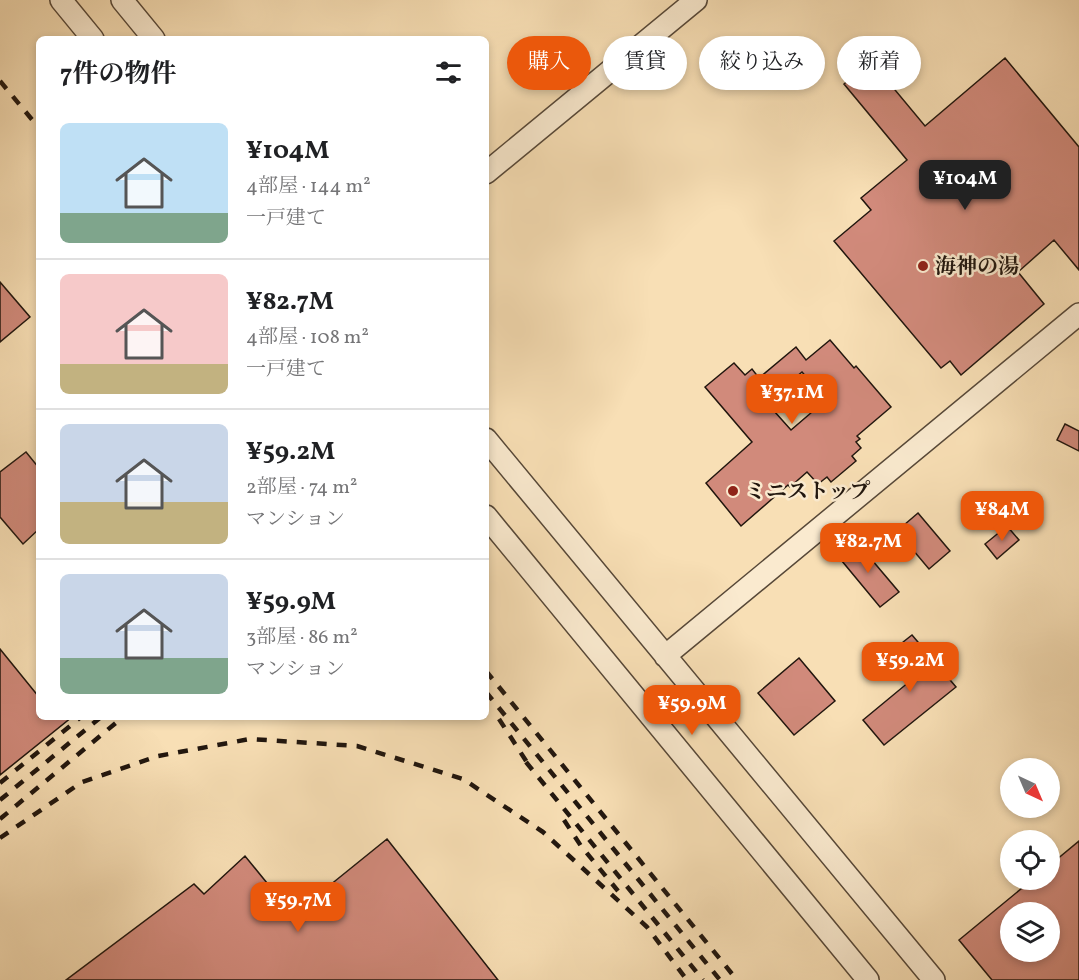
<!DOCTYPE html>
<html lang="ja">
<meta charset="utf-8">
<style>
:root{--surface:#fff;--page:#f6f6f6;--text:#202124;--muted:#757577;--line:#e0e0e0;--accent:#ea580c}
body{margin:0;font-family:Vollkorn,"Noto Serif JP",serif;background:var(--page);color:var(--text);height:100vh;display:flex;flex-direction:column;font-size:22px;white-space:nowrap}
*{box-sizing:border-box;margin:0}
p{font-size:20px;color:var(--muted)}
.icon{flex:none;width:33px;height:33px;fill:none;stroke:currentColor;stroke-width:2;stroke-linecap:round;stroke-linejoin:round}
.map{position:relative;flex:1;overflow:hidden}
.side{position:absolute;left:36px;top:36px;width:453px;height:684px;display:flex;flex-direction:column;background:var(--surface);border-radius:9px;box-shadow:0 3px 9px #0003}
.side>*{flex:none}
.guide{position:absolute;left:507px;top:36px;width:482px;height:54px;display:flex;gap:12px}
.needle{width:39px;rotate:136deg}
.controls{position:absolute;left:1000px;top:758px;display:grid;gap:12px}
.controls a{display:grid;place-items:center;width:60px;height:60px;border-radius:50%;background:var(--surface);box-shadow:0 3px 9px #0003;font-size:30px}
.price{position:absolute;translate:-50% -51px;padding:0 14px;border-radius:12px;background:var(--accent);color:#fff;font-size:20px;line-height:39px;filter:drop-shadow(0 2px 3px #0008)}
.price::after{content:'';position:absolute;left:50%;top:36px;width:18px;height:14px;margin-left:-9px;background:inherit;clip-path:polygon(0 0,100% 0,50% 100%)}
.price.current{background:#222;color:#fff}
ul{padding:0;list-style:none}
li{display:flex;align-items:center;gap:18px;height:150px;padding:0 24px}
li+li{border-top:2px solid var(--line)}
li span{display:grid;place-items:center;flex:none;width:168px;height:120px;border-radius:9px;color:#555}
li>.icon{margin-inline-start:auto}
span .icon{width:72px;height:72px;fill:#fffc;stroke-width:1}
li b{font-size:26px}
h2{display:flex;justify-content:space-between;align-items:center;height:72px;padding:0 24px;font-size:26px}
.pill{padding:0 21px;border-radius:27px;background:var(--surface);box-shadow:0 3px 9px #0003;font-size:21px;line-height:54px}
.pill.current{background:var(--accent);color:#fff}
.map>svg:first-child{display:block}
</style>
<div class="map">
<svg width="1079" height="980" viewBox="0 0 1079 980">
<rect width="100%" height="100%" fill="#f8dfb5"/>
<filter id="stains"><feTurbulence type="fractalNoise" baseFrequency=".00333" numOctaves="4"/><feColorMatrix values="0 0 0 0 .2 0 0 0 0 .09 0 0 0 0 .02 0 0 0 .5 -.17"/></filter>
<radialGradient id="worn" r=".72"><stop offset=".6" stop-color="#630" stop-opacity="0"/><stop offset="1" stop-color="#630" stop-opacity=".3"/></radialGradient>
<!-- building -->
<path fill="#d18a7b" stroke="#21160e" stroke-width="1.5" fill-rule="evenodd" d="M1005,58L1079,147V270L1054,240L1018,272L1044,304L961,375L950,361L941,368L834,241L871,210L861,198L907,160L844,84L871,61L925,126Z
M0,282L30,317L0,342Z
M830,340L854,368L856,366L891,407L857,436L860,439L856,442L861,448L852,456L856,461L831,482L827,477L818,484L807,472L790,487L788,485L741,526L706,483L752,442L705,387L734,363L745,375L752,369L759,378L796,347L806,360ZM802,372L826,400L791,430L766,402Z
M1065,424L1079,431V451L1057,440Z
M26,452L39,468V529L23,544L0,517V472Z
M918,513L950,551L929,569L897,531Z
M1007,526L1019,540L997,559L985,544Z
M855,540L899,592L880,607L837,555Z
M912,635L956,687L884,745L863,720L915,677L893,650Z
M0,649L39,697V717H72L0,775Z
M799,658L835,701L794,735L758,693Z
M387,839L498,980H66L194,884L204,894L245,856L293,915Z
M1079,841V980H992L959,940L1033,879H1050V865ZM1011,912H1050V951H1011Z"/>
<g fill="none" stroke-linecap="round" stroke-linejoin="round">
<!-- minor casing -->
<g stroke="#574838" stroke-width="24">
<path id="minor" d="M61,0L93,39
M122,0L154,39
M486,173L696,0
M486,439L934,980
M486,516L868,980
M665,656L1079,314"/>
</g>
<!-- minor -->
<use href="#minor" stroke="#faeacf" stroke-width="21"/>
<!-- rail -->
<path stroke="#21160e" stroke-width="4.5" stroke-dasharray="10 10" stroke-linecap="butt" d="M0,81L39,128
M486,671L737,980
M486,692L720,980
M499,719L530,767
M526,762L703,980
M0,783L81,717
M0,800L101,717
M0,819L123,717
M564,820L581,846L618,891
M0,838L82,782L158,756L250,739L357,746L463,779L543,832L647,927L687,980"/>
</g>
<!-- markers -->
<g fill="#8f2418" stroke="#faeacf" stroke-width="2">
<circle cx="923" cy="266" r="6"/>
<circle cx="733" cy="491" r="6"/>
</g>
<g text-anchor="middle" stroke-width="5" stroke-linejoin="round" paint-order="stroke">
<!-- poi labels -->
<g font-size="21" font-weight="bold" fill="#21160e" stroke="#faeacf" text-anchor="start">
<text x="935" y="273">海神の湯</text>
<text x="745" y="498">ミニストップ</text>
</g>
</g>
<rect width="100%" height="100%" filter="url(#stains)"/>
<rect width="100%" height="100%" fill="url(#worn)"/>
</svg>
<div class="controls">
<a><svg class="needle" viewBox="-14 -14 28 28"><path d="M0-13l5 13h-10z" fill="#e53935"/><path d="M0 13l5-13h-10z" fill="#757577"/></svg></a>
<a><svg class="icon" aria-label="locate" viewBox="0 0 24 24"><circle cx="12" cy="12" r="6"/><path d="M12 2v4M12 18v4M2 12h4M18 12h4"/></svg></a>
<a><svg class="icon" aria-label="layers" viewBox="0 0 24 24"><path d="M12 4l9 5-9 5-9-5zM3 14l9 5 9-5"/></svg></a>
</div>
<b class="price current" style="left:965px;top:211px">¥104M</b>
<b class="price" style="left:792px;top:425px">¥37.1M</b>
<b class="price" style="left:1002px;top:542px">¥84M</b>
<b class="price" style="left:868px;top:574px">¥82.7M</b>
<b class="price" style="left:910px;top:693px">¥59.2M</b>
<b class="price" style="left:692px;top:736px">¥59.9M</b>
<b class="price" style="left:298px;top:933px">¥59.7M</b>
<div class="guide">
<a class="pill current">購入</a>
<a class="pill">賃貸</a>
<a class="pill">絞り込み</a>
<a class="pill">新着</a>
</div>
<section class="side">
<h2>7件の物件<svg class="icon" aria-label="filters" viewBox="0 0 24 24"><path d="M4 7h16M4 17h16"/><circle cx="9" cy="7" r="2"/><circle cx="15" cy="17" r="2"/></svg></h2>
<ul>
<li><span style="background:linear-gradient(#bfe0f5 75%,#7fa58c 0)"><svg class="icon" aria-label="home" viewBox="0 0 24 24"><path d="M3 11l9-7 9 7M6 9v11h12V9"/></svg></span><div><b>¥104M</b><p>4部屋 · 144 m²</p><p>一戸建て</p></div></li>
<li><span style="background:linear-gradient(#f6c9c9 75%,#c2b280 0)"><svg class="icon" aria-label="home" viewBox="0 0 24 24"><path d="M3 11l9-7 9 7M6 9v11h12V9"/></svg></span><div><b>¥82.7M</b><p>4部屋 · 108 m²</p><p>一戸建て</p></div></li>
<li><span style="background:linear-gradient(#c9d6e8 65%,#c2b280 0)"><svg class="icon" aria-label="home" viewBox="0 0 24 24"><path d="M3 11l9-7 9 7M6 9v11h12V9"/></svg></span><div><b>¥59.2M</b><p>2部屋 · 74 m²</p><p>マンション</p></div></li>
<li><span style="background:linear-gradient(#c9d6e8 70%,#7fa58c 0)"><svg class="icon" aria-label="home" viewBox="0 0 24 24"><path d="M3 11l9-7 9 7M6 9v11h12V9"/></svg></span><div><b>¥59.9M</b><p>3部屋 · 86 m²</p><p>マンション</p></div></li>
</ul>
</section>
</div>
